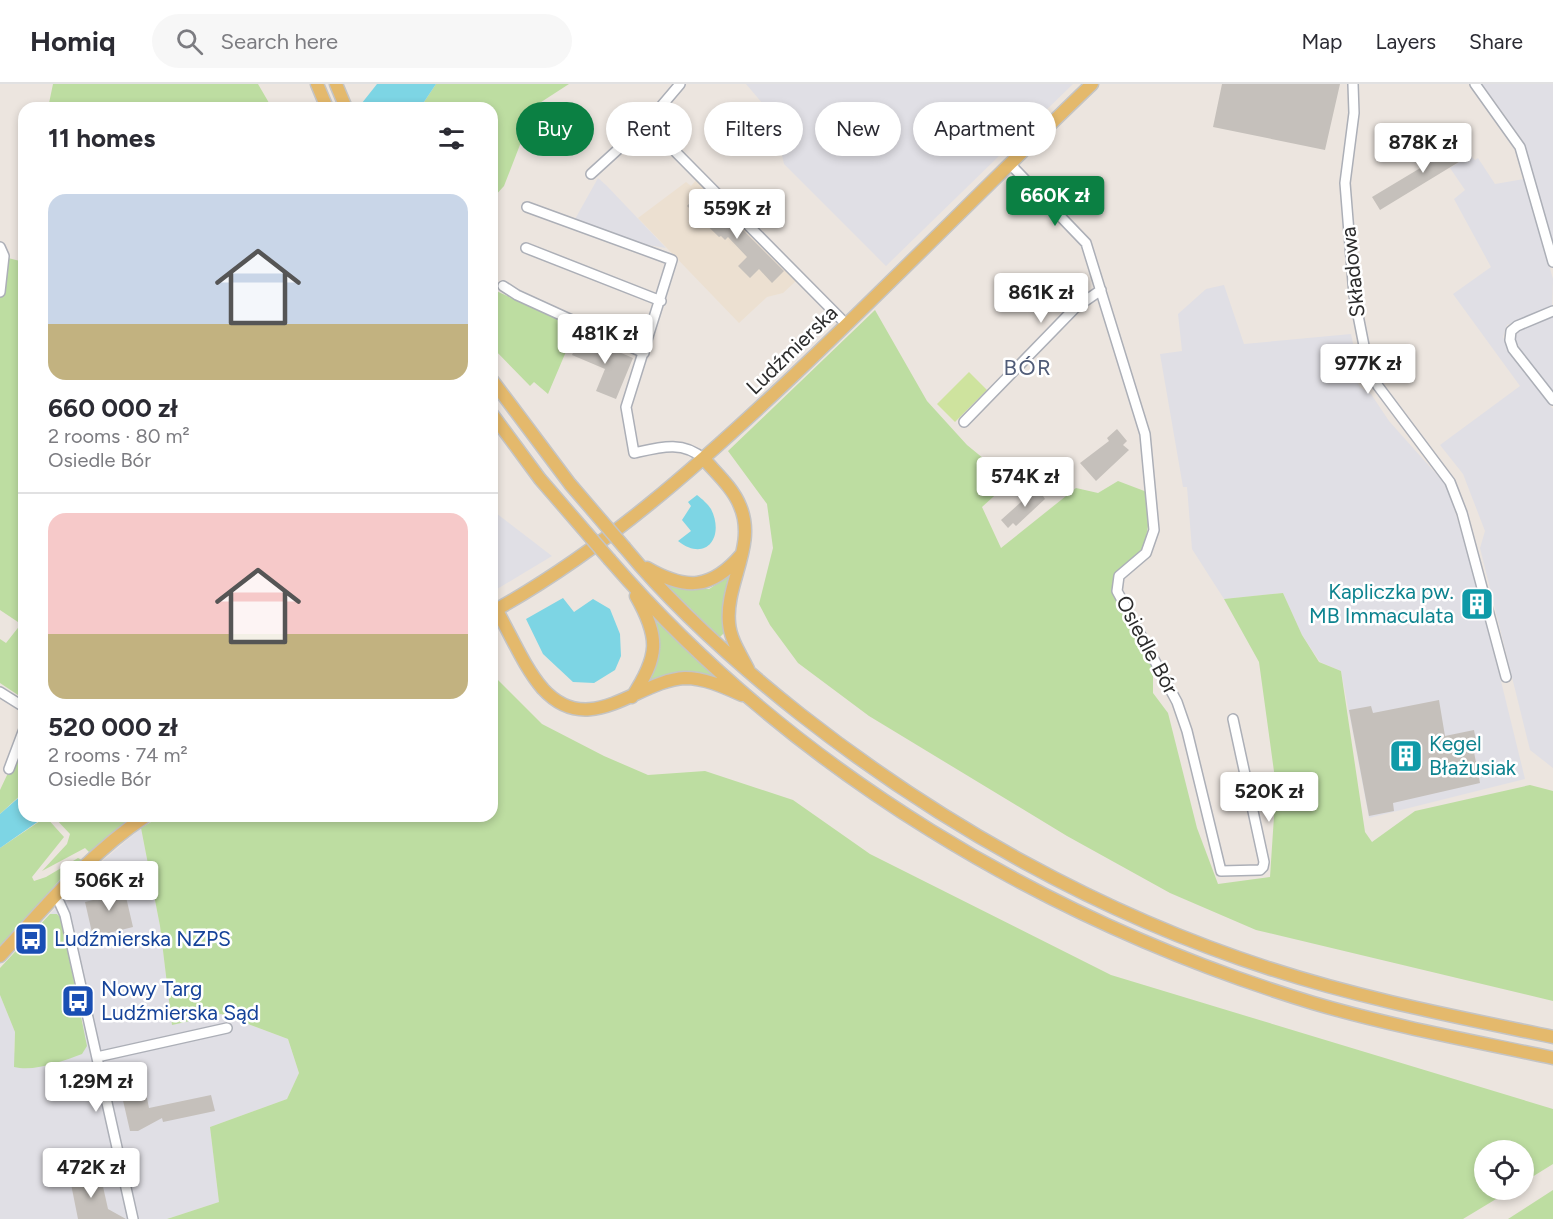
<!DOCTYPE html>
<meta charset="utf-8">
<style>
:root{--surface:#fff;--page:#f7f7f7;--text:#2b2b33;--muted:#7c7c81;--line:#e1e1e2;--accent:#0b8043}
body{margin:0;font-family:Figtree,sans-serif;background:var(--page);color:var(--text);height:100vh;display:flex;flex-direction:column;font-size:22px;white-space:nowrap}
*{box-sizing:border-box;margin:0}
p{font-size:20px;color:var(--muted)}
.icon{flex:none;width:33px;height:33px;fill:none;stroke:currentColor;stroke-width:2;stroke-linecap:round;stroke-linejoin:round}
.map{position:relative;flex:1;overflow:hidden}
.drawer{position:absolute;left:18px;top:18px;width:480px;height:720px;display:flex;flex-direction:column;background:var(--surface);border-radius:18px;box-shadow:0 3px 9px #0003}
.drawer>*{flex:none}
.banner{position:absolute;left:516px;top:18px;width:570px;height:54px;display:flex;gap:12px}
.tools{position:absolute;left:1474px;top:1056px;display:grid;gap:12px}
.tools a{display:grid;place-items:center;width:60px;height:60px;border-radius:50%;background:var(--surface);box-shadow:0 3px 9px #0003;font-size:30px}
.price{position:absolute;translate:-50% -51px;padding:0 14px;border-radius:6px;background:#fff;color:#222;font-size:20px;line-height:39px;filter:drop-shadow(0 2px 3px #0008)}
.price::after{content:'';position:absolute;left:50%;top:36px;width:18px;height:14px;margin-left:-9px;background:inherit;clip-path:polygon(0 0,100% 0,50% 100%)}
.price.on{background:var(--accent);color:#fff}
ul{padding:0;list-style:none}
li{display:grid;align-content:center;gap:12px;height:318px;padding:0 30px}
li+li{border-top:2px solid var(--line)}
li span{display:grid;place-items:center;height:186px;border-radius:18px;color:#555}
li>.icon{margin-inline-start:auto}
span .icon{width:108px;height:108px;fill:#fffc;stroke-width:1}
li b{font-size:26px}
h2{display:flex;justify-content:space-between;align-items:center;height:72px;padding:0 30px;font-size:26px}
.pill{padding:0 21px;border-radius:27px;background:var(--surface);box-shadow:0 3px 9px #0003;font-size:21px;line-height:54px}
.pill.on{background:var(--accent);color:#fff}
header{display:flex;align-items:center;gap:36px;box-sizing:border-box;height:84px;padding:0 30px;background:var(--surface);border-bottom:2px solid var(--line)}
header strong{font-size:28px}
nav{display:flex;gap:33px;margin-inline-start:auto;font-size:21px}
.search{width:420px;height:54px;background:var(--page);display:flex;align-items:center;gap:15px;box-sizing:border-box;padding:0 21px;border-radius:33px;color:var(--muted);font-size:22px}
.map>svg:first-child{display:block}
</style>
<header>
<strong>Homiq</strong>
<div class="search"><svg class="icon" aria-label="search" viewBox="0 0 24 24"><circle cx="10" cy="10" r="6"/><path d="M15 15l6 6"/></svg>Search here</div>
<nav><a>Map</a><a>Layers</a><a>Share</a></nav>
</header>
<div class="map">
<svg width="1553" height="1135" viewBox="0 0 1553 1135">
<rect width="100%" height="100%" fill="#ece5df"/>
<!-- industrial -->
<path fill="#e0dfe5" d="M746,0H1073L886,182L784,80L781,67L792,54Z
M1482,0H1553V160L1523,57Z
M1470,71L1475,76L1478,74L1495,100L1524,95L1553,195L1552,225L1507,241L1503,253L1513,273L1553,325V684L1530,666L1480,464L1485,447L1463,390L1440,361L1520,302L1453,210L1491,183L1454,115L1465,106L1450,84Z
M598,94L606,101L666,164L630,158L574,137Z
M1224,201L1244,260L1351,250L1359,288L1355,293L1360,303L1371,310L1389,337L1447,402L1477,499L1525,695L1369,734L1341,587L1320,578L1302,551L1283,509L1224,515L1192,465L1187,403H1183L1160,270L1182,267L1178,230L1206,205Z
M1553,231V308L1524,272L1515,255L1518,248Z
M492,426L552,472L492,508Z
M141,744L160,842L172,940L221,930L288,955L299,989L287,1015L210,1043L219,1118L167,1135H0V911L15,948L14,969L84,940L61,834L57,830H50L90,788Z"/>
<!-- education -->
<path fill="#ece0d1" d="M698,94L796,197L783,209L767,213L739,239L638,134L686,98L691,102Z"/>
<!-- green -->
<path fill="#bddda1" d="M53,0H258L272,24H48Z
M436,0H569L535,22L504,102L494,113L492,122V24H420Z
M0,172L24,178V615L0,599V555L6,559L21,540L0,526Z
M492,205L576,244L548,310L534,298L530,302L492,263Z
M875,226L927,317L967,361L989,379L1004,376L1014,394L982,423L1001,464L1076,404L1098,409L1118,397L1147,408L1148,442L1144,465L1117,490L1112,506L1153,580V609L1168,629L1197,744L1218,800L1270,793L1276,702L1259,578L1224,515L1283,509L1302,551L1319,578L1341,587L1365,748L1372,758L1415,727L1530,701L1553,707V917L1256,846L1170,809L1067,752L869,632L798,579L770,541L759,520L773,464L767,420L728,367Z
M732,490C724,510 720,528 724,549L720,553L661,496L676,502L709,505Z
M656,537L720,594L706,591L648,601C658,580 661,559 656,537Z
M492,590L542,640L604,672L648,691L705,687L793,716L870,770L1111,891L1553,1025V1080L1524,1098V1066H1485V1106H1511L1463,1135H167L219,1118L210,1043L287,1015L299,989L288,955L221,930L172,941L160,842L141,744L161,732H492Z
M24,655V708L0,730V706Z
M53,732H136L89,768L85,764L42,787L67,760L70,750Z
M46,733L64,753L32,793L34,797L46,793L78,774L82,776L63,792L0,865V764Z
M50,830H57L61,834L87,962L82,970C63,977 35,988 14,983L15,948L0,911V884Z
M1553,1106V1135H1508Z"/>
<!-- pitch -->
<path fill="#cee39e" d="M969,288L987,306L955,338L937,320Z"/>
<!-- water -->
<path fill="#7dd5e4" d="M377,0H436L420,24H358Z
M697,411C702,415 708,420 711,425C725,453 706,479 678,457L691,447L682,436L691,422L688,418Z
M563,514L574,528L593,515L610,525L620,550L621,572L615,586L594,599L573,598L543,570L526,535Z
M24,709V732H46L0,764V730Z"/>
<!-- building -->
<path fill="#c5c0bb" d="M1222,0H1340L1325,66L1213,43Z
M1457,51L1467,73L1380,126L1372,113L1447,68L1442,60Z
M699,109L736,145L739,142L784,187L772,199L759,185L750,194L738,182L747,173L728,153L725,156L721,152L719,153L687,122Z
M581,252L633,274L616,315L596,307L605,285L572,271Z
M1117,345L1127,357L1123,361L1129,366L1096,397L1080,379L1109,357L1107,354Z
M1040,401L1047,409L1043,412L1045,415L1016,442L1013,439L1008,444L1001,436Z
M1439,616L1445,652L1474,646L1478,667L1474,668L1480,699L1393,719L1394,727L1369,732L1349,626L1371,622L1373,629Z
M123,800L133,843L93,853L85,818L101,814L99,805Z
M131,983L137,1011L147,1014L149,1024L211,1011L215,1027L163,1038L162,1034L138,1047H130L116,986Z
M100,1089L108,1125L126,1135H78L70,1095Z"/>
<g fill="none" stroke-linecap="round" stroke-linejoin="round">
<!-- minor casing -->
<g stroke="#acafb7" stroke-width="12">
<path id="minor" d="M1353,0L1354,29L1345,99L1354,211L1368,282L1378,302L1450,398L1462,429L1506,593
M1475,0L1520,63L1553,178
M647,39L847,241
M1010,80L1086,159L1145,350L1154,446L1146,469L1119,492L1117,507L1177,618L1187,647L1221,787L1260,786L1263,783L1264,778L1233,635
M591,90L647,39L680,0
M527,123L672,176L626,323L634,369C660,363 683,356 704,375
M0,163L4,172L0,208
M526,164L661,217
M503,202L517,211L644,269
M1553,227L1517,242L1511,247L1510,256L1513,265L1553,316
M964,338L1075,224L1101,206
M0,608L24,623
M9,685L24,645
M56,811L65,831L133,1135
M97,973L227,944"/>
</g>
<!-- major casing -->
<g stroke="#c4c4c4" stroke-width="15">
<path id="major" d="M317,0L327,24
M336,0L346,24
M704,375C716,389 733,404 740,422C757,461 725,500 729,539C730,555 741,571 748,585
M625,464C676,526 737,580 800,630C940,740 1100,830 1271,885C1363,915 1458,933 1553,953
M610,476C793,687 1047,838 1313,919C1391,942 1473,957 1553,974
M647,484C685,506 711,506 741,471
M496,525C511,551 524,583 543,605C590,656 638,596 685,594C705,594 724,603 742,611
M492,528C604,466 700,380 792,293C893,197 991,97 1092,0
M632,613C659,572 660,554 636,512
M0,872C46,822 89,770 146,732"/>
</g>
<!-- minor -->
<use href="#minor" stroke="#fff" stroke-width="9"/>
<!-- major -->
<use href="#major" stroke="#e4b96c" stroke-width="12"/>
<!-- major-bridge casing -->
<g stroke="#c4c4c4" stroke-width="15" stroke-linecap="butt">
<path id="major-bridge" d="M492,296L570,400L625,464
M492,330L540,395L610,476"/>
</g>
<!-- major-bridge -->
<use href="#major-bridge" stroke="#e4b96c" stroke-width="12"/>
</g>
<!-- icons -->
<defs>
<g id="building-square" transform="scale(1.725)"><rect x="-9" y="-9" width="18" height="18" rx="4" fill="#0f9aa8" stroke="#fff"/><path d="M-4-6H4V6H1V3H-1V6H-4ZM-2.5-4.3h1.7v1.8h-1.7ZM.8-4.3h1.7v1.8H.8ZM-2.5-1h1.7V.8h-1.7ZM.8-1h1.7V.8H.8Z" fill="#fff"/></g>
<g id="bus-square" transform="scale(1.725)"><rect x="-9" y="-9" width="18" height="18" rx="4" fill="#1a4fb4" stroke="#fff"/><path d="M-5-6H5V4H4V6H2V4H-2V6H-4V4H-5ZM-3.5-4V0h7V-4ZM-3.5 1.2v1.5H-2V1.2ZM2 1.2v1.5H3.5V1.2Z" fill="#fff"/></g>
</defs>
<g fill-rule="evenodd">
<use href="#building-square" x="1477" y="520"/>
<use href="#building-square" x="1406" y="672"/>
<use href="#bus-square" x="31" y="855"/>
<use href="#bus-square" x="78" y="917"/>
</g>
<g text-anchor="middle" stroke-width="5" stroke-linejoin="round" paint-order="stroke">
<!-- street labels -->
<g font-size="21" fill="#2c2c2c" stroke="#fff">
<text transform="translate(1353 188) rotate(-96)" y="7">Składowa</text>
<text transform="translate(792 266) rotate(-44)" y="7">Ludźmierska</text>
<text transform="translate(1147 561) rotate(62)" y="7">Osiedle Bór</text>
</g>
<!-- culture labels -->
<g font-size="21" fill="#0d838f" stroke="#fff" text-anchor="end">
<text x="1454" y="515">Kapliczka pw.<tspan x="1454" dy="24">MB Immaculata</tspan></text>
<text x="1429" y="667" text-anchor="start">Kegel<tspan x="1429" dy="24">Błażusiak</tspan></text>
</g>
<!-- transit labels -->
<g font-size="21" fill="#164399" stroke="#fff" text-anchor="start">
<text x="54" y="862">Ludźmierska NZPS</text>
<text x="101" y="912">Nowy Targ<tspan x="101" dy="24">Ludźmierska Sąd</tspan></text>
</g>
<!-- neighbourhood labels -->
<g font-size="22" letter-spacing="1.5" fill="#505c78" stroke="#fff">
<text x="1028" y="291">BÓR</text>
</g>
</g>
</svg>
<div class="tools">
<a><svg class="icon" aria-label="locate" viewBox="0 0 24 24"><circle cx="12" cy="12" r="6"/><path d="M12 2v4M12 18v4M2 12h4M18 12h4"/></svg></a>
</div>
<b class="price" style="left:1423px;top:90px">878K zł</b>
<b class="price on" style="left:1055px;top:143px">660K zł</b>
<b class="price" style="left:737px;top:156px">559K zł</b>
<b class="price" style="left:1041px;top:240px">861K zł</b>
<b class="price" style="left:605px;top:281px">481K zł</b>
<b class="price" style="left:1368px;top:311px">977K zł</b>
<b class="price" style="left:1025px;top:424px">574K zł</b>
<b class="price" style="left:1269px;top:739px">520K zł</b>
<b class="price" style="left:109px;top:828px">506K zł</b>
<b class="price" style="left:96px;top:1029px">1.29M zł</b>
<b class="price" style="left:91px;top:1115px">472K zł</b>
<div class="banner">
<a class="pill on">Buy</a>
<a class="pill">Rent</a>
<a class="pill">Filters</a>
<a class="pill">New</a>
<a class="pill">Apartment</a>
</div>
<section class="drawer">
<h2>11 homes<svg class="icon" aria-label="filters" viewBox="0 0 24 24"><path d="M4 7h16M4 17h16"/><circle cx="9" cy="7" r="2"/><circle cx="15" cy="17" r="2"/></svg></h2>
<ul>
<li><span style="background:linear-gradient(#c9d6e8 70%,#c2b280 0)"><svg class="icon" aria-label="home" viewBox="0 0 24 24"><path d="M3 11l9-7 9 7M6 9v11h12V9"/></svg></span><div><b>660 000 zł</b><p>2 rooms · 80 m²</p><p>Osiedle Bór</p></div></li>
<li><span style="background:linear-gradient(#f6c9c9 65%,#c2b280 0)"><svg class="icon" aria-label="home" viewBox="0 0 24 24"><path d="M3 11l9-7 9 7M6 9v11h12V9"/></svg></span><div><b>520 000 zł</b><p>2 rooms · 74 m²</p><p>Osiedle Bór</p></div></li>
</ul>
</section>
</div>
